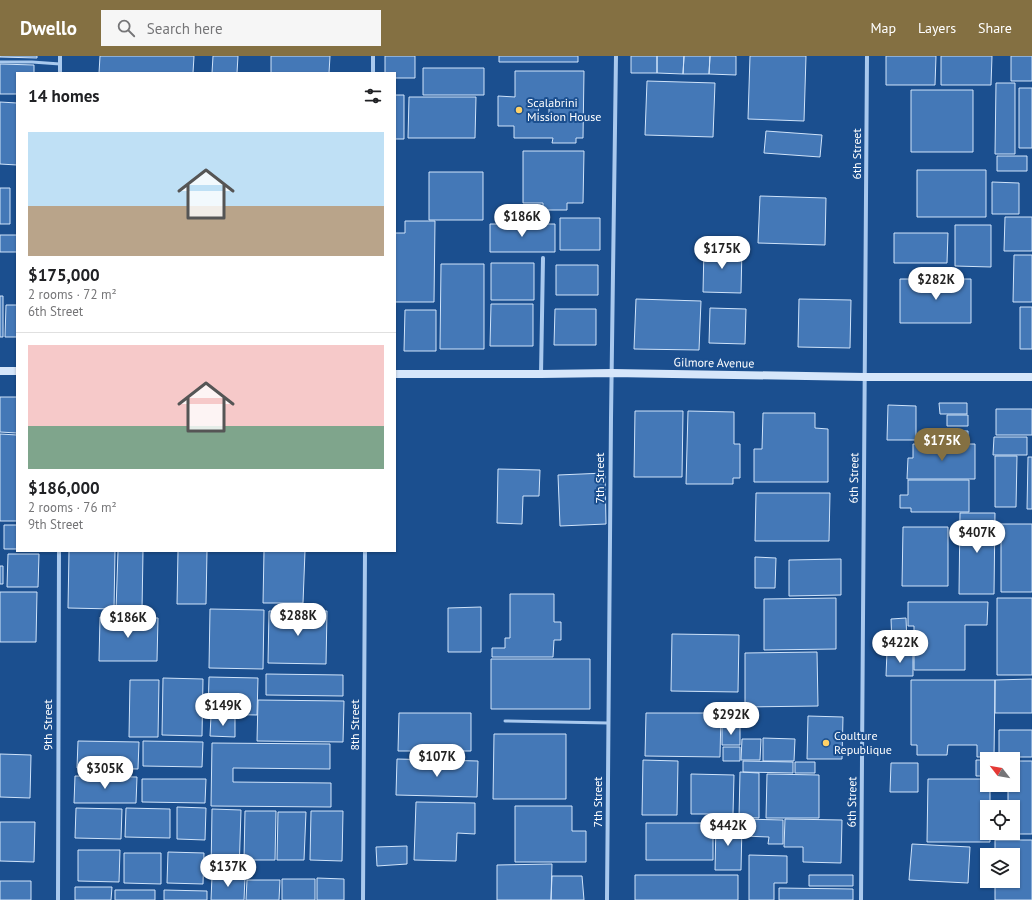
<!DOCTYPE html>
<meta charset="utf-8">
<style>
:root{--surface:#fff;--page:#f6f6f6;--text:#202124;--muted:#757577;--line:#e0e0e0;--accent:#847042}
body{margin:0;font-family:"PT Sans",sans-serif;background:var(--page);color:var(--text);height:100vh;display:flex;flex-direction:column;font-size:15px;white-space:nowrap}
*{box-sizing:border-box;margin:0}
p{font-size:13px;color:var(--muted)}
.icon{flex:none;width:22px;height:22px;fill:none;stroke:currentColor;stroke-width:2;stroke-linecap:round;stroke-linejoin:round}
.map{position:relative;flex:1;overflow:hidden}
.panel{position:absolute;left:16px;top:16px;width:380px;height:480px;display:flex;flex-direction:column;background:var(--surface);border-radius:0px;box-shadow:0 1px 3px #0004}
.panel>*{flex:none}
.needle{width:26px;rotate:301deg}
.fabs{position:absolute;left:980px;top:696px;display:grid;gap:8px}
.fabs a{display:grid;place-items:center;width:40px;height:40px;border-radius:0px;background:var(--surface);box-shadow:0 1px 3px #0004;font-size:20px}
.price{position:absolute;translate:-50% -34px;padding:0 9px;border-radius:14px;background:#fff;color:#222;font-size:13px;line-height:26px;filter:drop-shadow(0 1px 2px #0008)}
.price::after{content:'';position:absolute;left:50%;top:24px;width:12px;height:9px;margin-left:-6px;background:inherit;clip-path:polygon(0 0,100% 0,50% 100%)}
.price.active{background:var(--accent);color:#fff}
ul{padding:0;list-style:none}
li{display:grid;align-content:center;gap:8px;height:212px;padding:0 12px}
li+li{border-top:1px solid var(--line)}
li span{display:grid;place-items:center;height:124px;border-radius:0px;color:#555}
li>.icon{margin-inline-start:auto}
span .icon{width:72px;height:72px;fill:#fffc;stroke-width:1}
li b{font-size:17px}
h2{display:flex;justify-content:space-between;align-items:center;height:48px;padding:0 12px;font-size:17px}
header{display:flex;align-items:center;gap:24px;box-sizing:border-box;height:56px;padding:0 20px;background:var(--accent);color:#fff}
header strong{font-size:19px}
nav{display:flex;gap:22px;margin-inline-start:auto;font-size:14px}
.search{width:280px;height:36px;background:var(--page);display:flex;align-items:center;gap:10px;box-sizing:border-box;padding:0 14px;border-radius:0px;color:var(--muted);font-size:15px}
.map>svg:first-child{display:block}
</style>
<header>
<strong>Dwello</strong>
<div class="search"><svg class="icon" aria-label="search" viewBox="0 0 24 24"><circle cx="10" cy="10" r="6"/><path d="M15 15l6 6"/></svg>Search here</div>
<nav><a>Map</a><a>Layers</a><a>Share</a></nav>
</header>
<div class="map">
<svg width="1032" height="844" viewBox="0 0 1032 844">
<rect width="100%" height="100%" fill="#1b4f8f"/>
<!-- building -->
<path fill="#4478b7" stroke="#cfe3fa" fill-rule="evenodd" d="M0,0H37V2L0,1Z
M100,0H194L193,17H99Z
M213,0H238L237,17H212Z
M271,0H330L329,17H271Z
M385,0H415V22H395V17H385Z
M499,0H578V6H499Z
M631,0H657V17H631Z
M657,0H684L683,18L657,17Z
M684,0H710L709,18H683Z
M710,0H736V19L709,18Z
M750,0H806L804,65L748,63Z
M886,0H936L935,29H886Z
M941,0H992L991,29H941Z
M1011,0H1032V25H1011Z
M0,8L34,9V17H17V38H0Z
M423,12H484V39H423Z
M515,15H584L583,82H576V87H552L553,82H514V70H498V40L515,41ZM539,50H549V59L538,58Z
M647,25L715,27L713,81L645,79Z
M996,27H1015V98H995Z
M1019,32H1032V92H1019Z
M911,34H973V96H911Z
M395,39H404V83H395Z
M409,41H476L475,82H408Z
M0,46L17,47V109L0,108Z
M766,75L822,79L820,101L764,97Z
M523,95H584L583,147H567V154H543V147H523Z
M997,100H1027V115H997Z
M917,114H986V161H917Z
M429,116H483V164H429Z
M992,126L1019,127V158H992Z
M0,132H10V168H0Z
M760,140L826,142L825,189L758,187Z
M1005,161H1032V195H1004Z
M560,162H600V194H560Z
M405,165H435L434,246H395V177H405Z
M490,168H555V196H490Z
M955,169H991V211L955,210Z
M894,177H948L947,207H894Z
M0,179H17V196H0Z
M704,191L742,192L741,237L703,236Z
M1014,199H1032V246H1013Z
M491,207H534V244H491Z
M441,208H484V293H440Z
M556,209H598V239H556Z
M900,223H971V267H900Z
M0,240H3V281H0Z
M636,243L701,245L699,294L634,293Z
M799,243L851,244L850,292L798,291Z
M491,248H533V290H490Z
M6,249H17V281H5Z
M1020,251H1032V293H1020Z
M710,252L746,253L745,288L709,287Z
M555,253H596V289H554Z
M405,254H436V295H404Z
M0,341H17V377L0,376Z
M939,347H967V358H940Z
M888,349L916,350V384H887Z
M996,353H1032V379H996Z
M635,355H683L682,421H634Z
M688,355L734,356V388H740V422H733V428H686Z
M763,357H815V372L828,373V426H754V393H762Z
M947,359H968V370H947Z
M922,375H968V386H922Z
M0,378L17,379V465H0Z
M994,381H1027V399H993Z
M913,388H975V423H907L908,402H913Z
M995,400H1017L1016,451H995Z
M1028,401H1032V453H1027Z
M498,413L540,414L539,440H523L522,468L497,467Z
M605,417L606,468L560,470L558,419Z
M908,424H969V456H911V452H900V439H908Z
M756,437H830L829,485H755Z
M960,457H995L994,538H959Z
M1001,468H1032V536H1001Z
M4,469H17V493H4Z
M903,471H948V530H902Z
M69,495H115L114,553L68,552Z
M118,495H143L142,554H116Z
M178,495H207L206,548H177Z
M264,495H305L303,547H263Z
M8,498H39L38,531H7Z
M755,501L776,502L775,532H755Z
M841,503V539L789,540V504Z
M0,510H3V528H0Z
M0,536H37L36,586H0Z
M510,538H554V566H561V584H554L553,601H492V592H505V582H510Z
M836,542V593L764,594V543Z
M997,542H1032V619H997Z
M908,546H988L987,569H965V614H914V570H908Z
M481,551V596H448V552Z
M210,553L264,554L263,613L209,612Z
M269,555H327L326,608L268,607Z
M100,561L158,562L157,605H99Z
M906,562L907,588H892L891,563Z
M672,578L739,579L738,636L671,635Z
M887,595H913V620H886Z
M817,596L818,650L745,651V597Z
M491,603H590V653H491Z
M266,618L343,619V640L266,639Z
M209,621L258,622L257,659L208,658Z
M163,622L203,623L202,680L162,679Z
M1032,623V657H995V624Z
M130,624H159L158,681H129Z
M911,624H995L994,701H977V689H948L947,699H917V689H911Z
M258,644L344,645L343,686L257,685Z
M399,657H471V695H398Z
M646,657H721L720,701L645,700Z
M211,660L235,661V681L210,680Z
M808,660L843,661L842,703H807Z
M722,671H740V689H722Z
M999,674H1032V701H999Z
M494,678H566V743H493Z
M763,682L795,683L794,705H763Z
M742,683H761L760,704H741Z
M78,685L139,686L138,713L77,712Z
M143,685L203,686L202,711L143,710Z
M212,687L330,688V713L233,712V726L331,727V751L211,750Z
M723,691H740V705H723Z
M0,698L31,699L30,742L0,741Z
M397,703L478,705L477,741L396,739Z
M643,704L678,705L677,759H642Z
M976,704H987V720H976Z
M743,705L793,706V717L743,716Z
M1013,705H1032V778H1007V777H1013V751H1008V729H1013Z
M795,706H815V717H795Z
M891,707H918V736H890Z
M740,716L759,717V762L739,761Z
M691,718L734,719L733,758H691Z
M767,718L819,719V762H766Z
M75,720L137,721L136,747H74Z
M142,723H206L205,747L142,746Z
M928,723H987V729H990V751H987V777H990V786H927Z
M416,746L475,747V778L457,777L456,805L414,804Z
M515,750H572V775H586V806H515Z
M177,751L206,752L205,784L177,783Z
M76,752L122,753L121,783L75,782Z
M126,752L170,753V782L125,781Z
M212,753L241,754L239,817H211Z
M245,755H276L275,804H244Z
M311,755H343L342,805L310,804Z
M278,756H306L304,804H277Z
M742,763L783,764V788H768L769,781L742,780Z
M785,763L842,764L841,807L803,806V791H784Z
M0,766H35L34,806L0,805Z
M646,767H713V804H646Z
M716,768H742L741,814H715Z
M995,784H1032V844H995V825H1013V799H995Z
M912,788L970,791L968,827L909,824Z
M407,790V808L377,810L376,791Z
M78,794H120L119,826L78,825Z
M168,796L204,797L203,828L167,827Z
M124,797H161V828L124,827Z
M749,799L787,800V827H774V844H749Z
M552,808L551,844H497V809Z
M635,819H738V844H635Z
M809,819H853V830H809Z
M212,820L245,821L244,844H211Z
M552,820H582L584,844H551Z
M317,822L344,823V844H317Z
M282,823H315V844H282Z
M247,824H280L279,844H246Z
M0,825H31V844H0Z
M75,831H112L111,844H75Z
M779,832L853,833V844H779Z
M115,834H155V844H115Z
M164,834L207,835V844H164Z"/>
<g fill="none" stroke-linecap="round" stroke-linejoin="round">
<!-- lane -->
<path stroke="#a9c9ee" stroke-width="3" d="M0,6H32L60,8
M505,665L608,667"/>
<!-- street -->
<path stroke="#a9c9ee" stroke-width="4" d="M60,17V0
M373,17V0
M541,318L543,202
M58,844L59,495
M363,844L365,495
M607,844L611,362L616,0
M861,844L867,0"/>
<!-- secondary -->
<path stroke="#d6e6fa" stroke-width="8" d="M0,315H17
M395,318H541L612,317L865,321H1032"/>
</g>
<!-- markers -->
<g fill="#ffd166" stroke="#1b4f8f" stroke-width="1.5">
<circle cx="519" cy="54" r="4"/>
<circle cx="826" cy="687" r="4"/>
</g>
<g text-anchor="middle" stroke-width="4" stroke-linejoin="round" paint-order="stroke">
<!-- poi labels -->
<g font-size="12" fill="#fff" stroke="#1b4f8f" text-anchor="start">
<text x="527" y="51">Scalabrini<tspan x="527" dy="14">Mission House</tspan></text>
<text x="834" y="684">Coulture<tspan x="834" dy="14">Republique</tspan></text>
</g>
<!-- street labels -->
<g font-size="12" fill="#fff" stroke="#1b4f8f">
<text transform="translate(857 98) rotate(-90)" y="4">6th Street</text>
<text transform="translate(714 307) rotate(1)" y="4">Gilmore Avenue</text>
<text transform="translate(600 422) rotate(-90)" y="4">7th Street</text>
<text transform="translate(854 422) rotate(-89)" y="4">6th Street</text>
<text transform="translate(48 669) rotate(-90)" y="4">9th Street</text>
<text transform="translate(355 669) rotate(-90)" y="4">8th Street</text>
<text transform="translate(598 746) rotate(-90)" y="4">7th Street</text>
<text transform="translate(852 746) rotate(-89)" y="4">6th Street</text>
</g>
</g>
</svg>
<div class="fabs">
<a><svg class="needle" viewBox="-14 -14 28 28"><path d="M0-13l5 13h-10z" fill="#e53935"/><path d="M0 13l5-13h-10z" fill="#757577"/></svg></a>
<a><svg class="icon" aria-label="locate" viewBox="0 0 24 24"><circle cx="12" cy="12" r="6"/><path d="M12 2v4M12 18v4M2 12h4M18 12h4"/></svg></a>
<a><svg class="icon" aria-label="layers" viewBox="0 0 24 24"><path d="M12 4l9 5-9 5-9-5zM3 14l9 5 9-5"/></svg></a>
</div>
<b class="price" style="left:522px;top:182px">$186K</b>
<b class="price" style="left:722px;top:214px">$175K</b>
<b class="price" style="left:936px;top:245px">$282K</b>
<b class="price active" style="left:942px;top:406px">$175K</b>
<b class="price" style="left:977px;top:498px">$407K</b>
<b class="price" style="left:298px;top:581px">$288K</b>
<b class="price" style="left:128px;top:583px">$186K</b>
<b class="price" style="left:900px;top:608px">$422K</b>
<b class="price" style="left:223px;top:671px">$149K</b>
<b class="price" style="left:731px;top:680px">$292K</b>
<b class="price" style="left:437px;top:722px">$107K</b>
<b class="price" style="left:105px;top:734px">$305K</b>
<b class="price" style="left:728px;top:791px">$442K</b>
<b class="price" style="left:228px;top:832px">$137K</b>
<section class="panel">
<h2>14 homes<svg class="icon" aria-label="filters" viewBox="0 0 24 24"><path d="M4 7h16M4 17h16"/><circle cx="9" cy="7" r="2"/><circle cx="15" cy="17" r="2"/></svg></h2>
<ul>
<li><span style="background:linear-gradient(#bfe0f5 60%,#b9a48a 0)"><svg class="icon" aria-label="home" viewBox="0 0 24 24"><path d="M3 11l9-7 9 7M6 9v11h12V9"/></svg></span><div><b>$175,000</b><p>2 rooms · 72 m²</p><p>6th Street</p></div></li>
<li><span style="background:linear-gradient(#f6c9c9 65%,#7fa58c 0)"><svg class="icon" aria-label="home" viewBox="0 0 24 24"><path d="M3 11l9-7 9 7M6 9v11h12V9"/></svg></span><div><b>$186,000</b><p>2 rooms · 76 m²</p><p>9th Street</p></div></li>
</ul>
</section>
</div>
